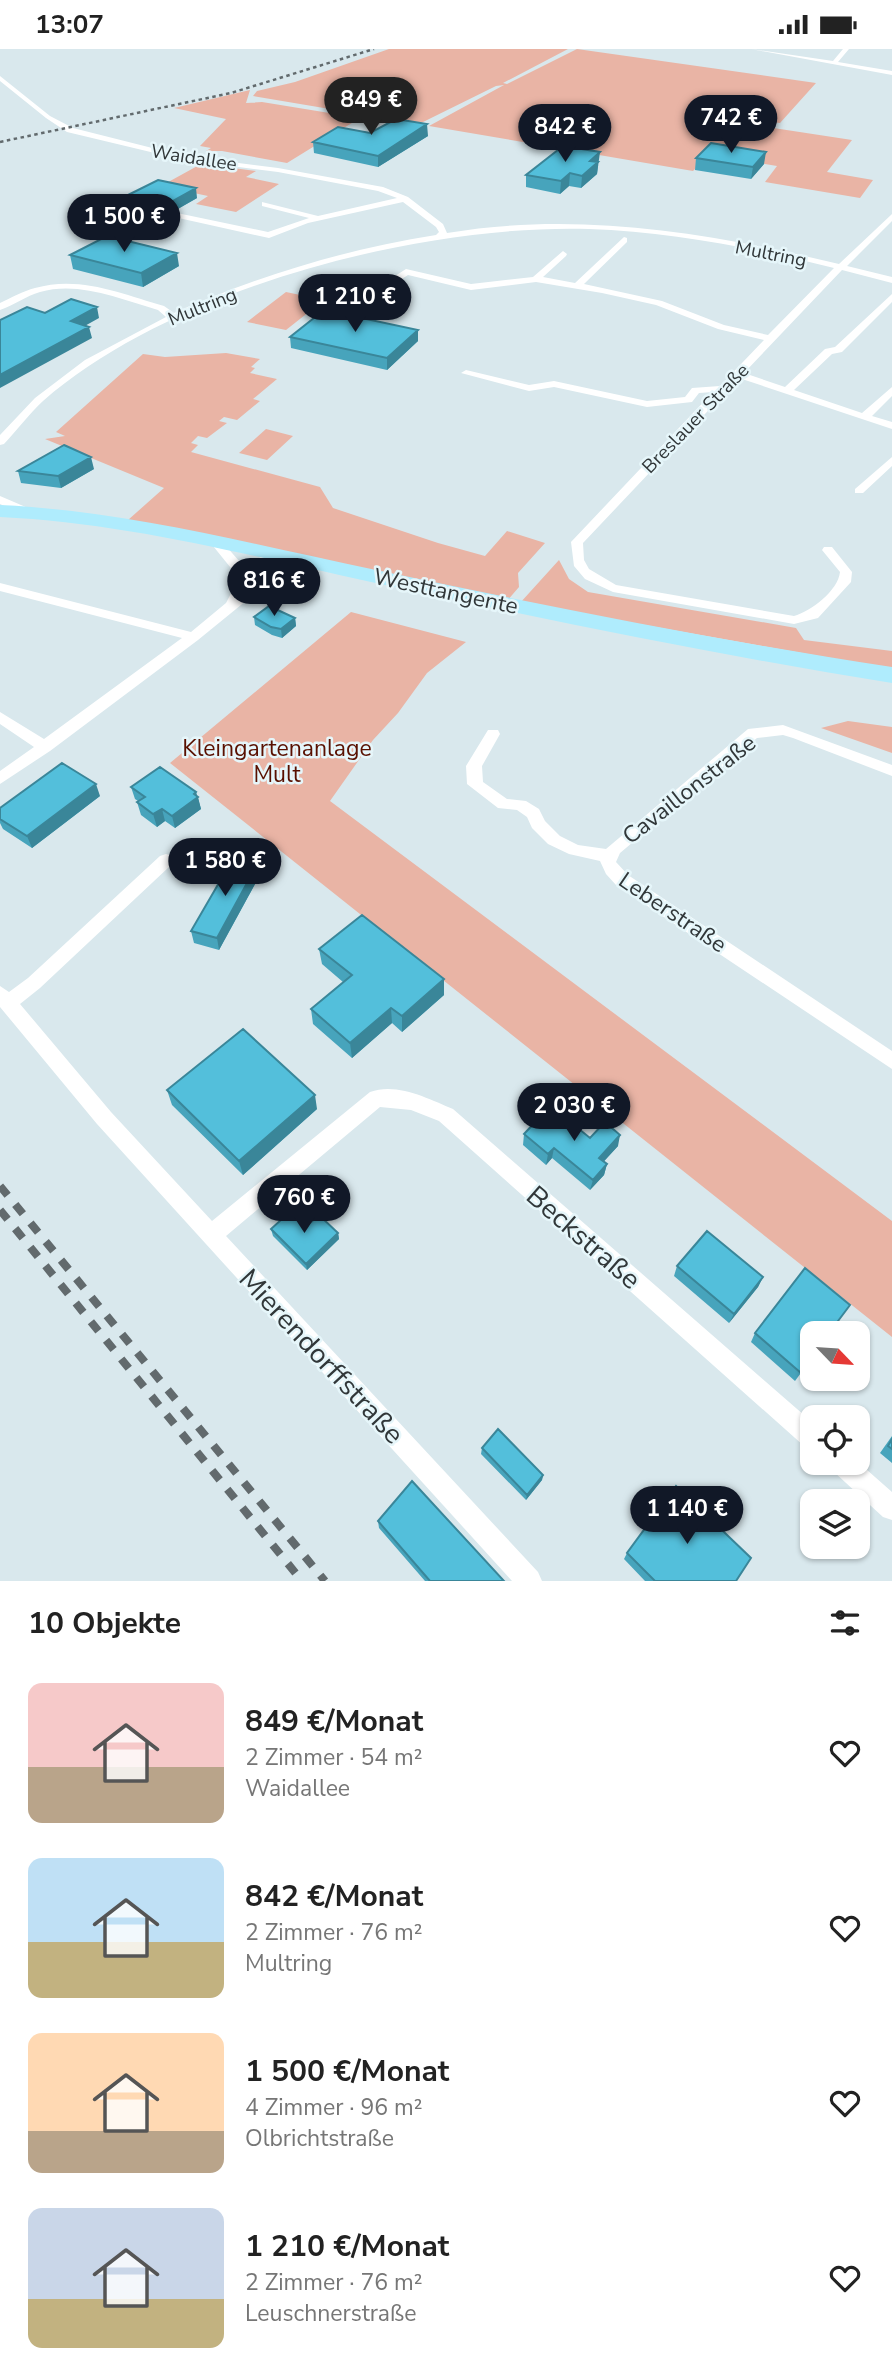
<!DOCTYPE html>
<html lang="de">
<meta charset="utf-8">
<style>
:root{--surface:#fff;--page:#f2f2f2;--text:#222;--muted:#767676;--accent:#111827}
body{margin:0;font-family:"Nunito Sans",sans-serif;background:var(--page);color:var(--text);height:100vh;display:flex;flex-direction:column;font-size:26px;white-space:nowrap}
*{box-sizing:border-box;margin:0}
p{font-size:23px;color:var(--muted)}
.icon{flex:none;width:38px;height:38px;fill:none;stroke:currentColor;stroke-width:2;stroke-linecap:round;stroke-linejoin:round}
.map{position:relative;height:1532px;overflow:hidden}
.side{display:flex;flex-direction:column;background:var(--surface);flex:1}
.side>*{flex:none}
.needle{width:46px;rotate:115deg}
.fabs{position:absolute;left:800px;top:1272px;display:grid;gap:14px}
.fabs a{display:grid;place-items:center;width:70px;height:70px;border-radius:14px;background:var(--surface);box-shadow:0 2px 5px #0004;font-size:35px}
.price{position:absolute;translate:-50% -60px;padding:0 16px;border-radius:24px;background:var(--accent);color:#fff;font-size:23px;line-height:46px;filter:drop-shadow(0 2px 4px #0008)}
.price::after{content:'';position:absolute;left:50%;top:42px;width:21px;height:16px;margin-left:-10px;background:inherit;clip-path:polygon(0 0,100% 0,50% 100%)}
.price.current{background:#222;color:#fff}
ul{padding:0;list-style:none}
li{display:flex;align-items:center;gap:21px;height:175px;padding:0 28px}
li span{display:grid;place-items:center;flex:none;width:196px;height:140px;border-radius:14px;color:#555}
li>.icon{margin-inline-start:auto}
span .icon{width:84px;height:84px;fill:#fffc;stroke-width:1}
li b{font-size:30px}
h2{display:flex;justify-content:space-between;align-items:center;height:84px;padding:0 28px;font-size:30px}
.status{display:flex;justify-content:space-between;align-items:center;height:49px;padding:0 35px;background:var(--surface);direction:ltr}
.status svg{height:19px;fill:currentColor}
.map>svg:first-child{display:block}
</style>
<div class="status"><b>13:07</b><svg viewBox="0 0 49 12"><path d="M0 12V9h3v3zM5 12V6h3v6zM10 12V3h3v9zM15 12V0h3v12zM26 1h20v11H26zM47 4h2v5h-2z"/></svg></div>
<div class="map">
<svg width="892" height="1532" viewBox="0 0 892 1532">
<rect width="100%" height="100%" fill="#d9e8ed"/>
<!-- green -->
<path fill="#e9b4a5" d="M389,0H568L503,34L507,35L577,0L816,34L780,74L757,71L753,76L852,91L827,123L873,131L860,149L765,133L777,117L709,106L693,122L429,77L504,36L496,37L419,75L253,47L257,42L295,33Z
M250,41L246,54L262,53L360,69L287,114L222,102H206L211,99L200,97L226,70L174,59Z
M201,115L256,122L246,128L279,135L236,163L196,155L208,147L161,137Z
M286,243L324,251L286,281L247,273Z
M226,304L260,310L251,318L255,319L250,324L277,330L253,350L260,352L237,371L224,368L219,372L227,374L207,389L198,387L191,394L198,396L191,403L320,438L333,459L438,494L485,507L507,482L545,494L518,524L519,538L506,553L128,471L164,439L45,390L65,387L56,383L143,305L165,308Z
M266,380L293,387L267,411L239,404Z
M559,511L569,530L588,543L796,579L804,591L892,602V620L520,554Z
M351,563L466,593L427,624L398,664L373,691L330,752L892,1172V1288L170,714Z
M848,672L892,678V704L821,679Z"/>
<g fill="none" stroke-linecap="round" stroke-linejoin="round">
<!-- street -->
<path fill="#fff" fill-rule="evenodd" d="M751,0L833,12L843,0H849L838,13L892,22V26Z
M0,27L50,67L73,79L184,107L278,119L383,138L408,148L443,175L447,184C578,162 711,184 839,215L892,165V172L847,217L892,228V234L842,221L744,324L785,338L825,300L835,298L892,245V253L842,303L832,305L794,341L862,364L892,338V347L872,367L892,373V380L739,329L583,494L584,511L589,520L616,536L794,567C811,562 838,542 840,523L822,501L824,498H832L852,523L851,533L818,569L794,575L613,543L585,530L574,517L571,493L713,343L699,344L692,353L647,358L554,338L529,342L461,324L466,321L529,336L554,332L647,352L685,348L692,339L720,337L764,291L718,280L656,256L602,244L536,233L471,241L408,226L397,233L382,228L387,225L395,227L406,220L471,235L533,228L563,202L567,205L566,207L543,228L575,234L624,188L627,189V193L584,235L662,252L724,276L768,286L834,219C754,199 672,183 589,180C420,175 172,239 43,352C29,365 17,381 4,395L0,396V386L35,349L85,311L166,268L158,261C120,250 79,232 40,243C26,247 14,256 0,261V254C11,249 23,242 35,239C79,226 123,245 164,257L174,264C258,227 346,200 436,186L439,183L436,178L403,153L308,174L269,189L174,168V164H177L268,183L309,169L262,157V153L318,167L397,149L378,142L278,123L184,111L67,83L46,69L0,32Z
M892,408V417L863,444H855V440Z
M0,447L28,459L30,462L24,466L0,455Z
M215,488L219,489L246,520C258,507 277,497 291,508L257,543L198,591L50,702L0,735V722L34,698L0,675V663L44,690L182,589L0,542V534L191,583L226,554L239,529L209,492ZM275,511L247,537L246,538L259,520Z
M783,676L892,716V727L793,689L783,686L757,689L620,804L616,813L628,826L892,1002V1020L616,836L606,825L600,812L569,805L548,795L532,779L527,768L517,761L498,759L467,735L466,717L488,681H498L500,685L482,717L483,733L507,750L526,752L539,760L545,772L560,787L578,796L606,800L748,680Z
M166,805L217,820L219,824L217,828L211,830L169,818L40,939L20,955L111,1063L212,1172L370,1043C397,1033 429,1050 453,1060L812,1373V1401L804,1397L439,1072L411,1061L380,1058L226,1187L538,1523L542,1532H512L97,1075L0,958V937L9,943L28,929L160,807Z
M858,1413L892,1443V1471L883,1468L833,1422L829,1414Z"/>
<!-- primary -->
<path fill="#afecfd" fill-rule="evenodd" d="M0,456C128,462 251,495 376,521C547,557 719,592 892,618V634C717,606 544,570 371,533C247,506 127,474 0,468Z"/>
<!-- rail-far1 -->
<path stroke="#626a6d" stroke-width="2.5" stroke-dasharray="3.5 3.5" stroke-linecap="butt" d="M0,93L231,44L374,0"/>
<!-- rail -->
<path stroke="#626a6d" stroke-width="8" stroke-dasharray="12 12" stroke-linecap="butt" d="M0,1137L325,1532
M0,1161L302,1532"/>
</g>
<!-- wall -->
<path fill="#47a4bc" d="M370,84L428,87L378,118L314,104L313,93Z
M696,109L764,115L751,130L695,121Z
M598,116L597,125L581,139L569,137L560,145L526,138V126L599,116Z
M124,148L197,149L169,165V167L141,183L102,175L100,165L124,152Z
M70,206L179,217L143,238L73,220Z
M290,288L418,292L387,321L291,299Z
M94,420L61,439L21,434L18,422Z
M254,568L295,569L296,577L282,589L272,586L255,576Z
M131,738L196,743L201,760L175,779L165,772L157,778L141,766L137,753L138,752L135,750Z
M100,747L32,799L3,780L0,774V759Z
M260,826L219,901L194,894L191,882Z
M319,900L444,946L402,983L392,974L352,1009L313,975L311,960L343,933L322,915Z
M167,1041L317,1060L243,1126L172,1056Z
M547,1074L590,1089L618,1097L603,1113L607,1115L604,1126L590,1141L552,1109L546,1116L523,1096L524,1085Z
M271,1180L338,1184L339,1190L307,1221L273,1187Z
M677,1217L763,1228L758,1238L729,1274L674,1227Z
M755,1284L812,1309L795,1332L751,1293Z
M892,1387V1414L880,1404Z
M482,1399L543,1426L542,1431L526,1451L481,1405Z
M378,1472L504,1532H425L379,1479Z
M627,1504L736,1532H645L624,1510Z"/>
<!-- shaded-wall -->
<path fill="#3a8699" d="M427,75L428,87L378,118V107Z
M600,103L597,125L581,139L582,127L590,112Z
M766,103L764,115L751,130L753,118Z
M570,124L569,137L560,145L561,132Z
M196,139L197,149L169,165V167L141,183L139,174L164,157Z
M177,204L179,217L143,238L141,224Z
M97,258L99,269L74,283L71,272Z
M89,278L92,289L0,339V326Z
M418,281V292L387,321V309Z
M91,408L94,420L61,439L58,427Z
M295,569L296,577L282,589L281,580Z
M96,735L100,747L32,799L27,787Z
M196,743L197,749L198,748L201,760L175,779L172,767Z
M162,760L165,772L157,778L153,765Z
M258,814L260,826L219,901L217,889Z
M444,930V946L402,983V967Z
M391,959L392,974L352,1009L350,994Z
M315,1046L317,1060L243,1126L239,1112Z
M620,1086L618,1097L597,1120L599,1109Z
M554,1099L552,1109L546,1116L548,1105Z
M607,1115L604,1126L590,1141L593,1131Z
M338,1184L339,1190L307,1221L306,1215Z
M763,1228L758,1238L729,1274L734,1265Z
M543,1426L542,1431L526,1451L527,1446Z"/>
<!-- building -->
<path fill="#53bfdb" stroke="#3a8699" stroke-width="2" d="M396,70L427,75L378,107L313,93L338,78L370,84Z
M711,94L766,103L753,118L696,109Z
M563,97L600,103L590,112L598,113L582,127L570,124L561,132L526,126Z
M158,131L196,139L164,157L168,158L139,174L100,165L129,150L124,148Z
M107,187L177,204L141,224L70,206Z
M71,250L97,258L71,272L89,278L0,326V271L27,258L45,264Z
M324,261L418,281L387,309L290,288Z
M64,396L91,408L58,427L18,422Z
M269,557L295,569L281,580L271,578L254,568Z
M62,714L96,735L27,787L0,770V759Z
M160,718L196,743L194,745L198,748L172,767L162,760L153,765L137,753L145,748L131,738Z
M234,808L258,814L217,889L191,882Z
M362,866L444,930L402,967L391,959L350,994L311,960L352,926L319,900Z
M243,980L315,1046L239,1112L167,1041Z
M558,1063L590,1089L605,1073L620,1086L599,1109L607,1115L593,1131L554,1099L548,1105L524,1085L540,1068L547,1074Z
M293,1160L309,1175L319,1166L338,1184L306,1215L271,1180Z
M707,1182L763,1228L734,1265L677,1217Z
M805,1219L850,1256L829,1284H812V1309L801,1324L755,1284Z
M498,1380L543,1426L527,1446L482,1399Z
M892,1390V1400L888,1397Z
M412,1432L504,1532H430L378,1472Z
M676,1437L751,1509L736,1532H655L627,1504Z"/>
<g text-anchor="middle" stroke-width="5" stroke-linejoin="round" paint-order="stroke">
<!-- far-street labels -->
<g font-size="19" fill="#313739" stroke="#e6f6fa">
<text transform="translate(194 108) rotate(9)" y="7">Waidallee</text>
<text transform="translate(771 204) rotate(11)" y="7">Multring</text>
<text transform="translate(202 257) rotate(-22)" y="7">Multring</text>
<text transform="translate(695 369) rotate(-46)" y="7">Breslauer Straße</text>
</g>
<!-- street labels -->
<g font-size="23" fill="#313739" stroke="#e6f6fa">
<text transform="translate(446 542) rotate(12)" y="8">Westtangente</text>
<text transform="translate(689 740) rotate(-38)" y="8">Cavaillonstraße</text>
<text transform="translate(673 863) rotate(34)" y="8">Leberstraße</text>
</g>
<!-- park labels -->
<g font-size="23" fill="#591000" stroke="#e6f6fa">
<text x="277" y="707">Kleingartenanlage<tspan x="277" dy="26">Mult</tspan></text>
</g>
<!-- near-street labels -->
<g font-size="28" fill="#313739" stroke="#e6f6fa">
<text transform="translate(584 1188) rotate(41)" y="10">Beckstraße</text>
<text transform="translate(322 1307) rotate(47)" y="10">Mierendorffstraße</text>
</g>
</g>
</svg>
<div class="fabs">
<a><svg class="needle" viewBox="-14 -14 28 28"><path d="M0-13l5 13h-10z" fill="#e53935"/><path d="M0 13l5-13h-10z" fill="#767676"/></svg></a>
<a><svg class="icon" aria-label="locate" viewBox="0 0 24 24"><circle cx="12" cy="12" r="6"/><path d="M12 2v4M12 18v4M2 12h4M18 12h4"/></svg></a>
<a><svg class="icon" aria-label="layers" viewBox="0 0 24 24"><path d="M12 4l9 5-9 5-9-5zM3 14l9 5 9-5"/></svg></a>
</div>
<b class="price current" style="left:371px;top:88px">849 €</b>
<b class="price" style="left:731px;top:106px">742 €</b>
<b class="price" style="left:565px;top:115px">842 €</b>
<b class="price" style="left:124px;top:205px">1 500 €</b>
<b class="price" style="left:355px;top:285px">1 210 €</b>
<b class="price" style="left:274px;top:569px">816 €</b>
<b class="price" style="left:225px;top:849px">1 580 €</b>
<b class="price" style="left:574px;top:1094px">2 030 €</b>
<b class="price" style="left:304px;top:1186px">760 €</b>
<b class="price" style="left:687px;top:1497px">1 140 €</b>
</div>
<section class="side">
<h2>10 Objekte<svg class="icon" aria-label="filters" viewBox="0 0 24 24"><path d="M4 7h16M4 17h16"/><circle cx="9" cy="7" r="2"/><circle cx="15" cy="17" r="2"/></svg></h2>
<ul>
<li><span style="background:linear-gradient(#f6c9c9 60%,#b9a48a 0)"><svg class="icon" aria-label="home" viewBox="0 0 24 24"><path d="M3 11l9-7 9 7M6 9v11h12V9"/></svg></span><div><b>849 €/Monat</b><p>2 Zimmer · 54 m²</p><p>Waidallee</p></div><svg class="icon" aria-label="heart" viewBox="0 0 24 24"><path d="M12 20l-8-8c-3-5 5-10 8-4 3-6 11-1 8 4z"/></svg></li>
<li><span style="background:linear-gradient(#bfe0f5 60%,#c2b280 0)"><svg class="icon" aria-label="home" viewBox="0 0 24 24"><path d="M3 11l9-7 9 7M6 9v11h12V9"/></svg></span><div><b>842 €/Monat</b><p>2 Zimmer · 76 m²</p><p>Multring</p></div><svg class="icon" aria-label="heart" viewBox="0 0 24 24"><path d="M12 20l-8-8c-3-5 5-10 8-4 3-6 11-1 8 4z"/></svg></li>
<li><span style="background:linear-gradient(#ffd9b3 70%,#b9a48a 0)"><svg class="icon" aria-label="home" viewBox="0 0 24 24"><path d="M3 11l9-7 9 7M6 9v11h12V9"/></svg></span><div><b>1 500 €/Monat</b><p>4 Zimmer · 96 m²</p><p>Olbrichtstraße</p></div><svg class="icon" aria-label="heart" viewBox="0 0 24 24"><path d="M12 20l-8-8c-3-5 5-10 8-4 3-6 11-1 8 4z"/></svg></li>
<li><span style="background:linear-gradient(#c9d6e8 65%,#c2b280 0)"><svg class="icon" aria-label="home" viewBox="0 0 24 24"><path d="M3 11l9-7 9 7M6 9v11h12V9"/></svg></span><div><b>1 210 €/Monat</b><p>2 Zimmer · 76 m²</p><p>Leuschnerstraße</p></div><svg class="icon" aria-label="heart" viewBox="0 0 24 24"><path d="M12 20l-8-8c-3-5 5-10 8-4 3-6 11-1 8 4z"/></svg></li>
</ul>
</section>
